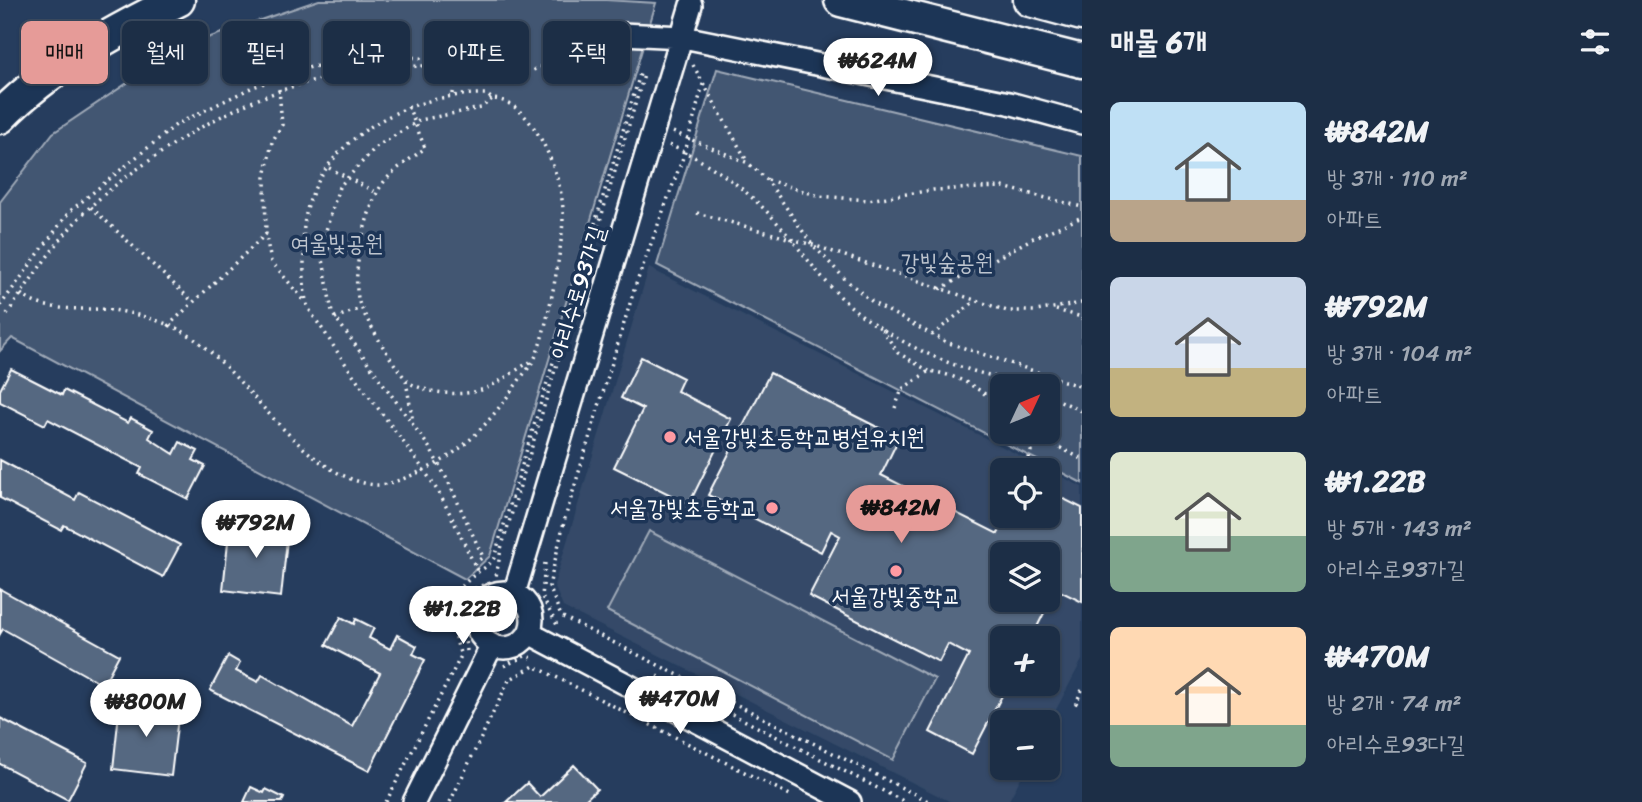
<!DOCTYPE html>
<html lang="ko">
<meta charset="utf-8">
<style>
:root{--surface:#1c2e46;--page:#25364d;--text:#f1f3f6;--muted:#a0a8b3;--line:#3a4a5f;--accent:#e69b98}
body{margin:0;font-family:Sriracha,"Poor Story",sans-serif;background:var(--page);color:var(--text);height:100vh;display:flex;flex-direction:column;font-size:26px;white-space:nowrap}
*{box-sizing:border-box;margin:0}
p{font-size:23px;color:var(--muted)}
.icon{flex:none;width:38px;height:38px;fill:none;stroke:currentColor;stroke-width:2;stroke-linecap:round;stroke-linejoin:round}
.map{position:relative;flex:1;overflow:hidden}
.panel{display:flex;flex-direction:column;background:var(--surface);width:560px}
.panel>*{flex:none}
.banner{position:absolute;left:21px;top:21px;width:665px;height:63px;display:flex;gap:14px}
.needle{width:46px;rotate:46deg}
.tools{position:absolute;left:990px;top:374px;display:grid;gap:14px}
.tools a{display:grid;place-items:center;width:70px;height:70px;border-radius:10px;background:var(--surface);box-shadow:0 2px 5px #0004,0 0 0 2px var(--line);font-size:35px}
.price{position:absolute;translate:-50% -60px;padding:0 16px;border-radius:24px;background:#fff;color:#222;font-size:23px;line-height:46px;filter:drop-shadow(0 2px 4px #0008)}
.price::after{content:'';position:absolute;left:50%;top:42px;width:21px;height:16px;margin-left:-10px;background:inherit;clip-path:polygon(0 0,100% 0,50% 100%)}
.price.on{background:var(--accent);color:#111}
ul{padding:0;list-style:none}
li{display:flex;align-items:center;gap:21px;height:175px;padding:0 28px}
li span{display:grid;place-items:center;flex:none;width:196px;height:140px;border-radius:10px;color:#555}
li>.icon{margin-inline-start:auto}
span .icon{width:84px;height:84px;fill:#fffc;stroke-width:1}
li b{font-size:30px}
h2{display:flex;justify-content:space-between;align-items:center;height:84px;padding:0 28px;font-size:30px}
.tag{padding:0 24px;border-radius:10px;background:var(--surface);box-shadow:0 2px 5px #0004,0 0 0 2px var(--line);font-size:24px;line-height:63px}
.tag.on{background:var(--accent);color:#111}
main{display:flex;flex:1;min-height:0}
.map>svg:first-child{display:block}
</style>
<main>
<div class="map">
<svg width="1082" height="802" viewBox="0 0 1082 802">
<rect width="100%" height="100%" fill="#263d5e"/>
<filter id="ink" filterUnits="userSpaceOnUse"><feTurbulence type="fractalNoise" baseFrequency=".0143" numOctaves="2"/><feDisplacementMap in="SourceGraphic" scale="14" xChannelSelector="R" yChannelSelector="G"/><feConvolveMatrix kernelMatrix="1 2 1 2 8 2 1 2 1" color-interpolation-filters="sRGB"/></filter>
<g filter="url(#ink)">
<!-- built -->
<path fill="#344a68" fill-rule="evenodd" d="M649,268L1082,487V660L1048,725V723H1003V768H1026L1008,802H951L563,607L554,585ZM1003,471H1048V516H1003ZM1003,555H1048V600H1003ZM1003,639H1048V684H1003Z"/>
<!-- green -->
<path fill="#425672" stroke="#a0aab8" stroke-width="2" fill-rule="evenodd" d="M319,0H606L656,3L490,556L465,579L12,338L0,351V202L53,133L181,47Z
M717,69L1082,156V483L657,265ZM1003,387H1048V432H1003Z
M649,531L935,679L893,760L607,611Z"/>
<!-- building -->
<path fill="#556781" stroke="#fff" stroke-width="2" fill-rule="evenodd" d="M641,357L683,378L677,391L731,419L689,504L614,467L643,409L621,398Z
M11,369L62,395L64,390L128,423L131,418L153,430L149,438L174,454L180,442L198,451L193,460L205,466L188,499L139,474L142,468L48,419L45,425L0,402V390Z
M770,373L899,438L881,475L998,534L1007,516H1048V491L1082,508V602L1056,589L1031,639H1003V684H1008L972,754L930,732L969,655L948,644L939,662L809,596L840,536L831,531L821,552L708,495ZM1003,555H1048V600H1003Z
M0,460L75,500L79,492L180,545L163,577L64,525L61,530L0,498Z
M230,523L288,530L281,597L223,590Z
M0,589L119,655L103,685L3,629L0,634Z
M341,617L354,624L356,619L374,628L369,638L390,649L397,635L417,646L413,654L425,660L369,771L210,690L228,656L240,663L236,671L258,682L262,675L352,726L380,673L326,645Z
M120,703L179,709L171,776L113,769Z
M0,718L87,763L68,800L0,764Z
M574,765L597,789L583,802H506L527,783L540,797Z
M251,787L264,793L266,789L284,798L282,802H244Z"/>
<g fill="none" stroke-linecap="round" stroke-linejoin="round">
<!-- minor casing -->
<g stroke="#fff" stroke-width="26">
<path id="minor" d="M591,43L622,34L683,37L1009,103L1082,123
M476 620a28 28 0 1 1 56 0a28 28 0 1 1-56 0Z
M514,594L691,5
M529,633L850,802
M414,802L492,645"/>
</g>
<!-- highway casing -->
<g stroke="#fff" stroke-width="37">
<path id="highway" d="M841,0L1082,61
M1030,0L1082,14
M0,117C50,66 115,31 178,0"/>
</g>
<!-- path -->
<path stroke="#fff" stroke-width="3.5" stroke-dasharray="2 5" stroke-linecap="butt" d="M693,65L747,161
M703,84L685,152L635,287L565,518L549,586L561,616L930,802
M279,89L282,125L272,142L265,177L266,237L271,261L306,303
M453,94L455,69
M408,106L425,148C410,160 387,173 378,191C365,217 351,273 359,302C362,314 400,377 410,383C428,394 464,397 484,389C500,383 515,370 530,362
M673,132L748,163L767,180L811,243L846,280L875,304L946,342L1082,387
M669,145C709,162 743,186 773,218C805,253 828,292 867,319C897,340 932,358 967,369C987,376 1009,378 1029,387
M329,168L377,193
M768,180L819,196L868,200L933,190L1003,187L1082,207
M91,207L193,302
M697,213L813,245L1007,311H1036L1082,303
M321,247L360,253
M940,289L1035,237L1082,217
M21,294C43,314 86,307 113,310C138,314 173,323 193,338C249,377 303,478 376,485C390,486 423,471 436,464C473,444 496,413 520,379C526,371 534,362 537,353C548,324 564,241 563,212C563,178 533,99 492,99L486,94C409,92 315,140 304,225C303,235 304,246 304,257C304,271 303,291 307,304C311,315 321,326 327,336C356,382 392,425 423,469C446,500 461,538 478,572
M0,306L69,212L177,124L253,87L311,67L408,57L469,62L521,72
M1056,310L1082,317
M7,314C30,281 53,246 80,217C104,192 131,173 159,154C246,94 331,65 437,66C465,67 494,75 521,78V72H529L575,50
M335,318L361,308
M168,326L266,234
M882,329L898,353L929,371
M932,335L974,302
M406,381L413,422
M1048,395L1082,411
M895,408L902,389L929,371C959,375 981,389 1003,409
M1020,432L1031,451L1028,462
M1029,432L1082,459
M545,563L542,597L557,625
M474,564L483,557L448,481L429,447L332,313L321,247L339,187L376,147L420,120L481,108L492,99
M467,651C466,641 461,633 459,623C455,595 472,587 495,582L501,549L644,75
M504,666L525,656L532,658
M657,676L905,802
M1082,690L1076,703L1082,706
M386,802L461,656C449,618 440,601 478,572C485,567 489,566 494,558L640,74L644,75
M450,802L509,680L534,666L792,796"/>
<!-- minor -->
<use href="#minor" stroke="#1d3557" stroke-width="21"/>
<!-- highway -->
<use href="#highway" stroke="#1d3557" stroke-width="32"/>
</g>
</g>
<!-- markers -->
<g fill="#ff9aa2" stroke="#1d3557" stroke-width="2.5">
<circle cx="670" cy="437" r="7"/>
<circle cx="772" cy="508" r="7"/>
<circle cx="896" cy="571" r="7"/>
</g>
<g text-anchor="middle" stroke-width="7" stroke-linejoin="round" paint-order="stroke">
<!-- park labels -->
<g font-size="23" fill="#bdc4ce" stroke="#1d3557">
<text x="337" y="251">여울빛공원</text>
<text x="947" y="270">강빛숲공원</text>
</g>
<!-- street labels -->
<g font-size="23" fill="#fff" stroke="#1d3557">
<text transform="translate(577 292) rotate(-73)" y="8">아리수로93가길</text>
</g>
<!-- poi labels -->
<g font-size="23" fill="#fff" stroke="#1d3557" text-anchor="start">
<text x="684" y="445">서울강빛초등학교병설유치원</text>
<text x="758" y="516" text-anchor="end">서울강빛초등학교</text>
<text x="896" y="604" text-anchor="middle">서울강빛중학교</text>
</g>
</g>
</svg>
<div class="tools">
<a><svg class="needle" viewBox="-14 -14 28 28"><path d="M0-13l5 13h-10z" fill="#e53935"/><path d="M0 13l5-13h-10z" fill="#a0a8b3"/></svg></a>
<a><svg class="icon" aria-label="locate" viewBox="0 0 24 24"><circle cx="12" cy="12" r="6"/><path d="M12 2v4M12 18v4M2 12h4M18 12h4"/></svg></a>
<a><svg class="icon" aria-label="layers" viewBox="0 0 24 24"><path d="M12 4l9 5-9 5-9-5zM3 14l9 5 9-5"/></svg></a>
<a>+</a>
<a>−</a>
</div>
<b class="price" style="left:878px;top:98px">₩624M</b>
<b class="price on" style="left:901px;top:545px">₩842M</b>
<b class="price" style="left:256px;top:560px">₩792M</b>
<b class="price" style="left:463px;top:646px">₩1.22B</b>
<b class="price" style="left:680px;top:736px">₩470M</b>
<b class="price" style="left:146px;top:739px">₩800M</b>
<div class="banner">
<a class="tag on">매매</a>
<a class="tag">월세</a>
<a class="tag">필터</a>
<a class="tag">신규</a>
<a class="tag">아파트</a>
<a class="tag">주택</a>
</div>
</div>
<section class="panel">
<h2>매물 6개<svg class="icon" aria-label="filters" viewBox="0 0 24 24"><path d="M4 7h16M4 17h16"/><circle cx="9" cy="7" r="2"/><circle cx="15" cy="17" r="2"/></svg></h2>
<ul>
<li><span style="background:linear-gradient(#bfe0f5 70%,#b9a48a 0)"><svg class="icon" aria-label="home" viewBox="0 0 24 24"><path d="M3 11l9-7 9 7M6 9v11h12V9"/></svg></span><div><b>₩842M</b><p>방 3개 · 110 m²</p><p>아파트</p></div></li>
<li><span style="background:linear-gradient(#c9d6e8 65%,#c2b280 0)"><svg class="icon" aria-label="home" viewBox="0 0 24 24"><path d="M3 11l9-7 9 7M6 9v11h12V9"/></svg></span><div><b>₩792M</b><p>방 3개 · 104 m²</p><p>아파트</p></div></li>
<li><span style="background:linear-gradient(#dfe7d0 60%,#7fa58c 0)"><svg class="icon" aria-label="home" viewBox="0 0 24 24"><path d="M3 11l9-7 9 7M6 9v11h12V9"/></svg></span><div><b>₩1.22B</b><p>방 5개 · 143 m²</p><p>아리수로93가길</p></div></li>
<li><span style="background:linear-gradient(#ffd9b3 70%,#7fa58c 0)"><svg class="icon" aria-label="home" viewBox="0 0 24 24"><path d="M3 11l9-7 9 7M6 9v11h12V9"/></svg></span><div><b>₩470M</b><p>방 2개 · 74 m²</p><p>아리수로93다길</p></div></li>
</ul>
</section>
</main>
